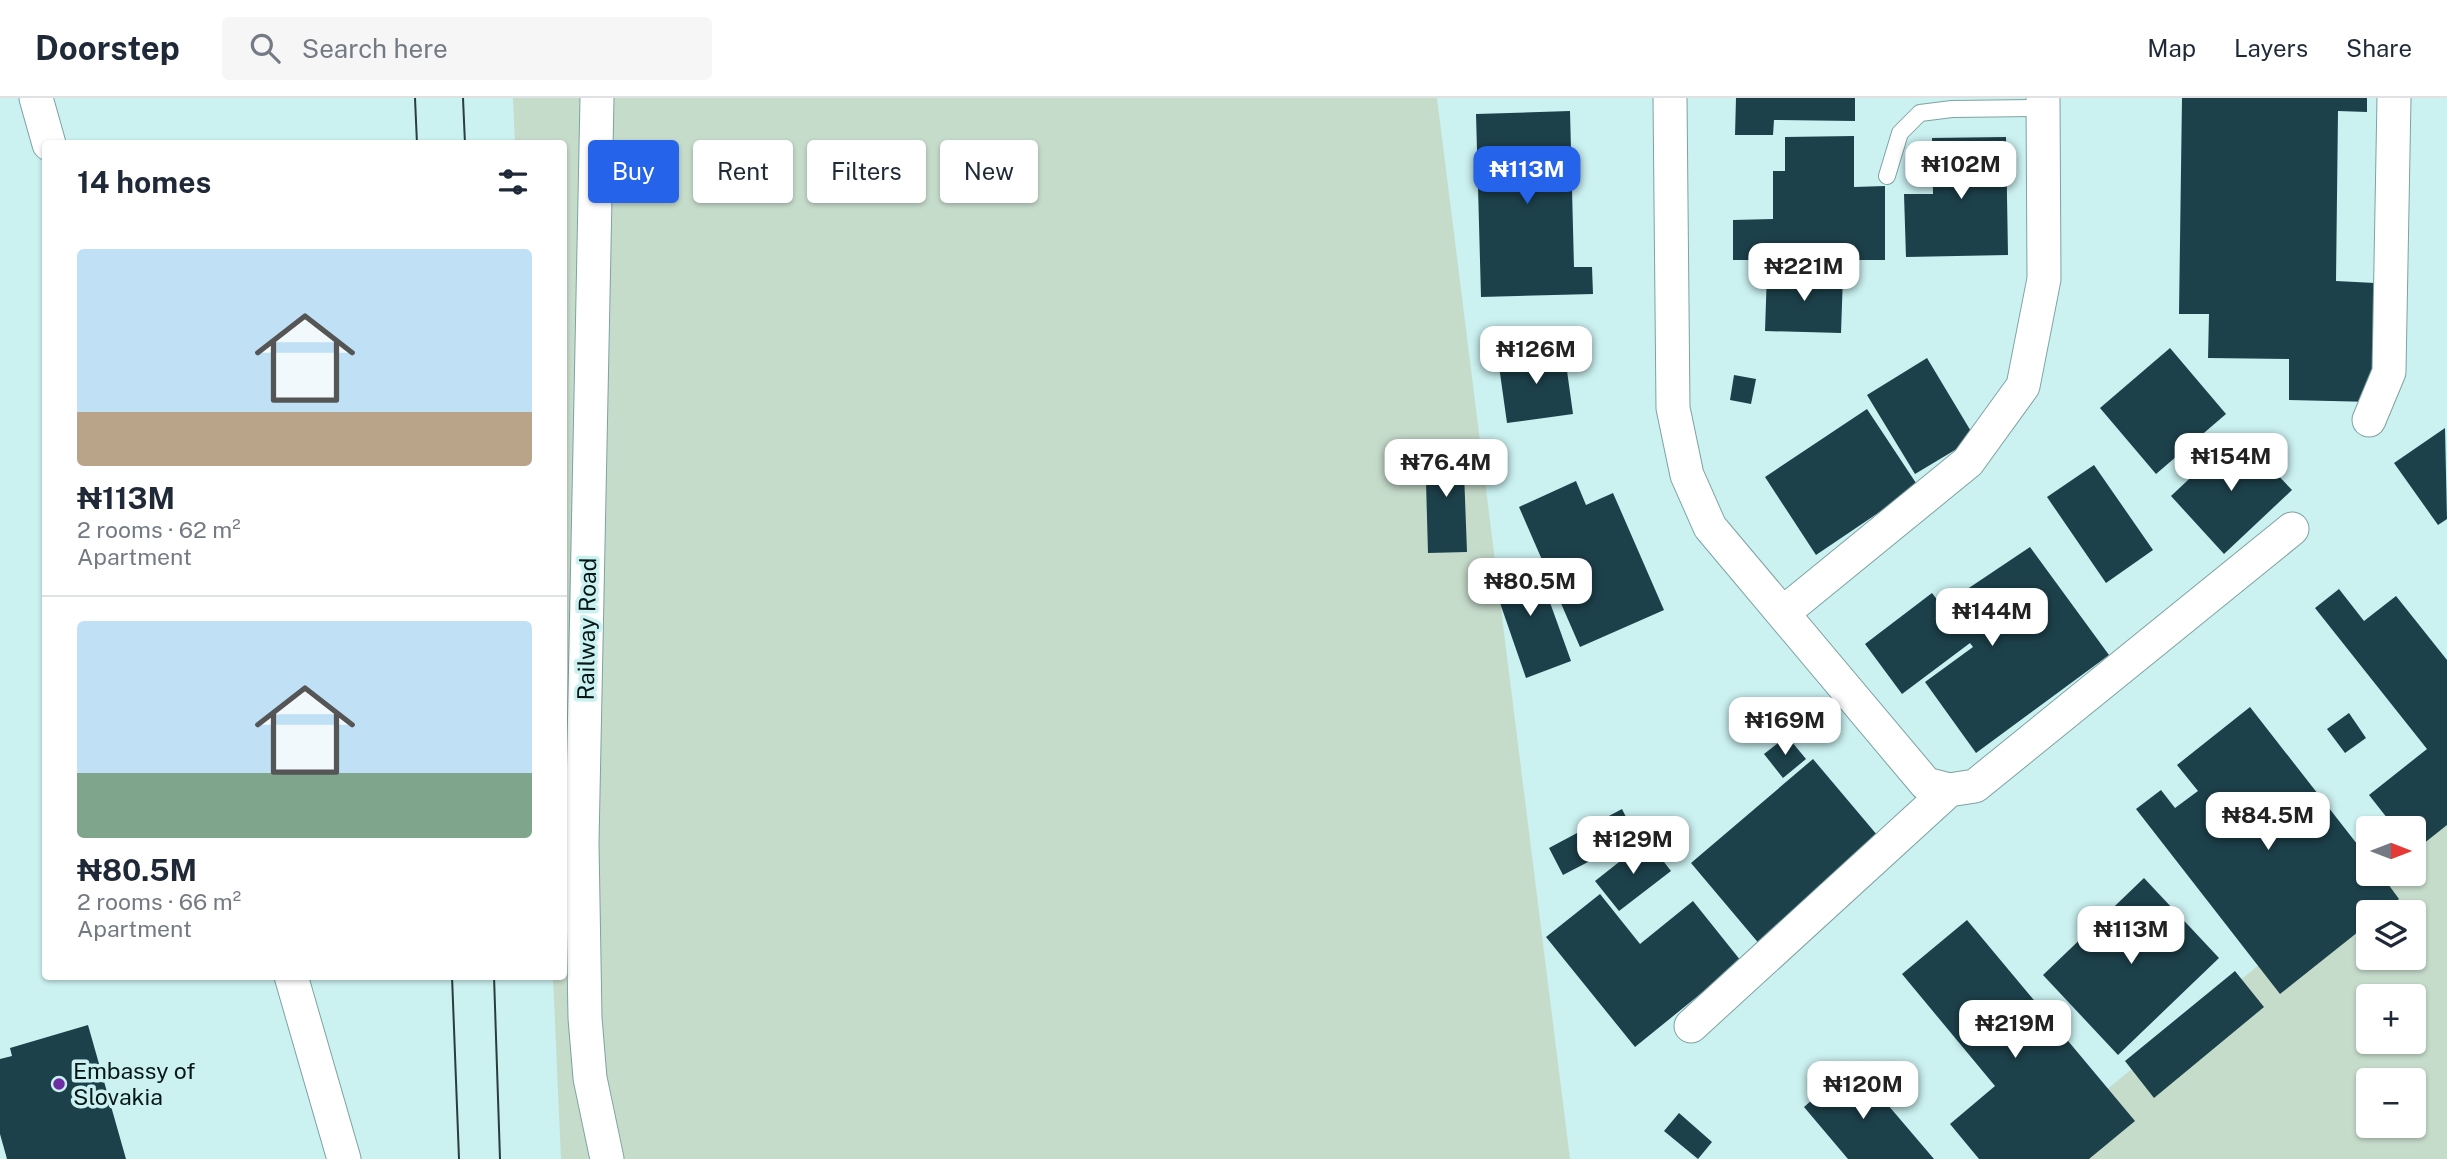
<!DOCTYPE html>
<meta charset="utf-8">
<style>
:root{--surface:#fff;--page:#f6f6f7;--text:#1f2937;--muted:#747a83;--line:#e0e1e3;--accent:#2563eb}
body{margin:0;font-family:"Public Sans",sans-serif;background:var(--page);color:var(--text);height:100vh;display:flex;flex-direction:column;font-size:26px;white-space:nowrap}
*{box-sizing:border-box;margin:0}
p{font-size:23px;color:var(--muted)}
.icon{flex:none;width:38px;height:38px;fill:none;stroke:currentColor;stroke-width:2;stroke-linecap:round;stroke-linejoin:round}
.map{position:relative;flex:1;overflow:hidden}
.panel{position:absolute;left:42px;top:42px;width:525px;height:840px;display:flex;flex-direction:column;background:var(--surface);border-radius:7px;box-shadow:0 2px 5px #0004}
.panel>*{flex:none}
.top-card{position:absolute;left:588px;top:42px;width:665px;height:63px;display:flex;gap:14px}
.needle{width:46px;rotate:90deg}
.tools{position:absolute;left:2356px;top:718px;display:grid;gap:14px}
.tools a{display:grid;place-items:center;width:70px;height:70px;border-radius:7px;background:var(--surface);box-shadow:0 2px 5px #0004;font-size:35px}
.price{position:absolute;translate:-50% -60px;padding:0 16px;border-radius:14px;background:#fff;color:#222;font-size:23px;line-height:46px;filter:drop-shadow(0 2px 4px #0008)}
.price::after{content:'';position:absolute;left:50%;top:42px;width:21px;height:16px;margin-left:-10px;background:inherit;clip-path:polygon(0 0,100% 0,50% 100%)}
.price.selected{background:var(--accent);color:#fff}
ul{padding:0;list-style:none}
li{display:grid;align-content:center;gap:14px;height:371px;padding:0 35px}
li+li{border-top:2px solid var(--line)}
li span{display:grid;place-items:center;height:217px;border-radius:7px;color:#555}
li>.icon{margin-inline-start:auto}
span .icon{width:126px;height:126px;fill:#fffc;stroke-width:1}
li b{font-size:30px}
h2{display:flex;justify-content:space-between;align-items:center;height:84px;padding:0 35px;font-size:30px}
.tag{padding:0 24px;border-radius:7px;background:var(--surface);box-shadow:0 2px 5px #0004;font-size:24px;line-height:63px}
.tag.selected{background:var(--accent);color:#fff}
header{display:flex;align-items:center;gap:42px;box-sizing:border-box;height:98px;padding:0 35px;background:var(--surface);border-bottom:2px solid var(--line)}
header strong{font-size:33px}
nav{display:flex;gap:38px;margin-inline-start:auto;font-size:24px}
.search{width:490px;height:63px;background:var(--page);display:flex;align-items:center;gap:18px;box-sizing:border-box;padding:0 24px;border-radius:7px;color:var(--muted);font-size:26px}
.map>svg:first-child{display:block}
</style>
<header>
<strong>Doorstep</strong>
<div class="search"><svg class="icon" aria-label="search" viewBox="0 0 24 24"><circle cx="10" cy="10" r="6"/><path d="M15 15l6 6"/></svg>Search here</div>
<nav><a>Map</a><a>Layers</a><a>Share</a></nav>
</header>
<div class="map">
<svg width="2447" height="1061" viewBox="0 0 2447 1061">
<rect width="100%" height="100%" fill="#cbf1f1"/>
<!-- green -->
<path fill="#c6dccb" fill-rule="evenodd" d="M513,0H1437L1570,1061H561L553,879L564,878V46L515,45Z
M2447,713V1061H2022L2371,775H2413V741ZM2368,814H2413V859H2368ZM2368,898H2413V943H2368ZM2368,982H2413V1027H2368Z"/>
<!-- building -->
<path fill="#1d414b" d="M1736,0H1855V23L1774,22L1773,37H1735Z
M2182,0H2367V14L2338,13L2336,183L2375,185L2373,304L2289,302V261L2208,260L2209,216H2179Z
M1570,13L1574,169H1592L1593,196L1481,199L1476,16Z
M1854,38V89L1885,88V162H1733V122L1773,121V73H1785V39Z
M2006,39L2008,157L1906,159L1904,96H1933L1932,40Z
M1767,174L1843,177L1841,235L1765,233Z
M2170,250L2226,316L2156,376L2100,310Z
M1564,251L1573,316L1507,325L1498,261Z
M1927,260L1975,340L1915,376L1867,297Z
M1734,277L1756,281L1751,306L1730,302Z
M1867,311L1918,388L1816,457L1765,379Z
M2445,330L2447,421L2438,427L2394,365Z
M2238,335L2292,392L2224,456L2171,398Z
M1463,347L1467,454L1428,455L1425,348Z
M2094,367L2153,452L2106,485L2047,399Z
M1576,383L1586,407L1613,395L1664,512L1580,549L1519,409Z
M2030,449L2109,557L1976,655L1925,584L1973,549L1970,545L1902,596L1865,546L1932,495L1942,508Z
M1534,460L1571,563L1526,580L1490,476Z
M2339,491L2364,523L2396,498L2447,562V727L2413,754V730H2395L2369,697L2427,651L2315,510Z
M2250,609L2368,760V775H2380L2399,801L2383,814H2368V826L2280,896L2136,711L2161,692L2175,710L2198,693L2177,667Z
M2349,615L2366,640L2345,655L2327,631Z
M1787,638L1806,661L1783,680L1764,656Z
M1813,661L1883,744L1761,848L1691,765Z
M1622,711L1636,739L1563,777L1549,750Z
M1647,742L1671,773L1619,813L1595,783Z
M2144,780L2219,860L2118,957L2043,877Z
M1600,796L1640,846L1693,803L1741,863L1635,949L1546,839Z
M1967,822L2135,1023L2089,1061H1979L1950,1026L1995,988L1902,876Z
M2235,873L2264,909L2154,1000L2125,963Z
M88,927L126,1061H7L0,1036V961L12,958L10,950Z
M1853,966L1934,1061H1848L1804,1009Z
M1679,1015L1712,1044L1698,1061L1664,1033Z"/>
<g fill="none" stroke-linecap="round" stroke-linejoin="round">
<!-- lane casing -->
<g stroke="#7ea2a2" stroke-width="18">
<path id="lane" d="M1887,78L1900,35L1920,15L1952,11L2043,10"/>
</g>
<!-- street casing -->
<g stroke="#7ea2a2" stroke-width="35">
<path id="street" d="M36,0L49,46
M597,0L582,745L585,920L590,980L607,1061
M1670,0L1673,310L1687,377L1710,429L1926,686L1949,692L1975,688L2292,431
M2369,322L2389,274L2394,0
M1783,515L1968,364L2023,288L2044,181L2043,0
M291,878L344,1061
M1691,928L1949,692"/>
</g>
<!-- lane -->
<use href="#lane" stroke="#fff" stroke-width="16"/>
<!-- street -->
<use href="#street" stroke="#fff" stroke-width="33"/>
<!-- tram -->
<path stroke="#2a3d3d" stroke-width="2" d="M415,0L417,46
M463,0L465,46
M452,878L459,1061
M494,878L500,1061"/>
</g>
<!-- markers -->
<circle fill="#702ea3" stroke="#cbf1f1" stroke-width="2.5" cx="59" cy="986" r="7"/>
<g text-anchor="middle" stroke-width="7" stroke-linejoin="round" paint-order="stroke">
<!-- street labels -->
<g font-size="23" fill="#081617" stroke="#cbf1f1">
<text transform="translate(587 531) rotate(-89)" y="8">Railway Road</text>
</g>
<!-- poi labels -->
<g font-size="23" fill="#081617" stroke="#cbf1f1" text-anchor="start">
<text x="73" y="981">Embassy of<tspan x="73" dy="26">Slovakia</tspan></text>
</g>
</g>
</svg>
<div class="tools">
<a><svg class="needle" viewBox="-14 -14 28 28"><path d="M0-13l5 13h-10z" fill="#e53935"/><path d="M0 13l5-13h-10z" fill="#747a83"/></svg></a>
<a><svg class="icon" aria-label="layers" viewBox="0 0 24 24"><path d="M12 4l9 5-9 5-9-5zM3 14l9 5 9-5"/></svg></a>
<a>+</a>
<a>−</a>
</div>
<b class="price" style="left:1961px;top:103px">₦102M</b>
<b class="price selected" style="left:1527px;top:108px">₦113M</b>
<b class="price" style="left:1804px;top:205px">₦221M</b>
<b class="price" style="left:1536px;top:288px">₦126M</b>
<b class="price" style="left:2231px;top:395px">₦154M</b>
<b class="price" style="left:1446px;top:401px">₦76.4M</b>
<b class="price" style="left:1530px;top:520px">₦80.5M</b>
<b class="price" style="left:1992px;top:550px">₦144M</b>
<b class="price" style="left:1785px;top:659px">₦169M</b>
<b class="price" style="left:2268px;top:754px">₦84.5M</b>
<b class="price" style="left:1633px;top:778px">₦129M</b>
<b class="price" style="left:2131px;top:868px">₦113M</b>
<b class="price" style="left:2015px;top:962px">₦219M</b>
<b class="price" style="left:1863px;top:1023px">₦120M</b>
<div class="top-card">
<a class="tag selected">Buy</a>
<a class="tag">Rent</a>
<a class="tag">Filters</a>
<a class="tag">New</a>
</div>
<section class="panel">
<h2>14 homes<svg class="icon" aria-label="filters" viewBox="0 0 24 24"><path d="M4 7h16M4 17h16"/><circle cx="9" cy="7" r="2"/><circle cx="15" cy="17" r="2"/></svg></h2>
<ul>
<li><span style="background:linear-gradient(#bfe0f5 75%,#b9a48a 0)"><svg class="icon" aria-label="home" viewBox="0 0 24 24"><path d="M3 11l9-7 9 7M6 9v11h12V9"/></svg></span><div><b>₦113M</b><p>2 rooms · 62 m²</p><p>Apartment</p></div></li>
<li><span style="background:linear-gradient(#bfe0f5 70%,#7fa58c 0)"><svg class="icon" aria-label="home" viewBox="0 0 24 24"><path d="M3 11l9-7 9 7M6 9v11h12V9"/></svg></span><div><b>₦80.5M</b><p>2 rooms · 66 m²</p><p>Apartment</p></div></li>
</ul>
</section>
</div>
